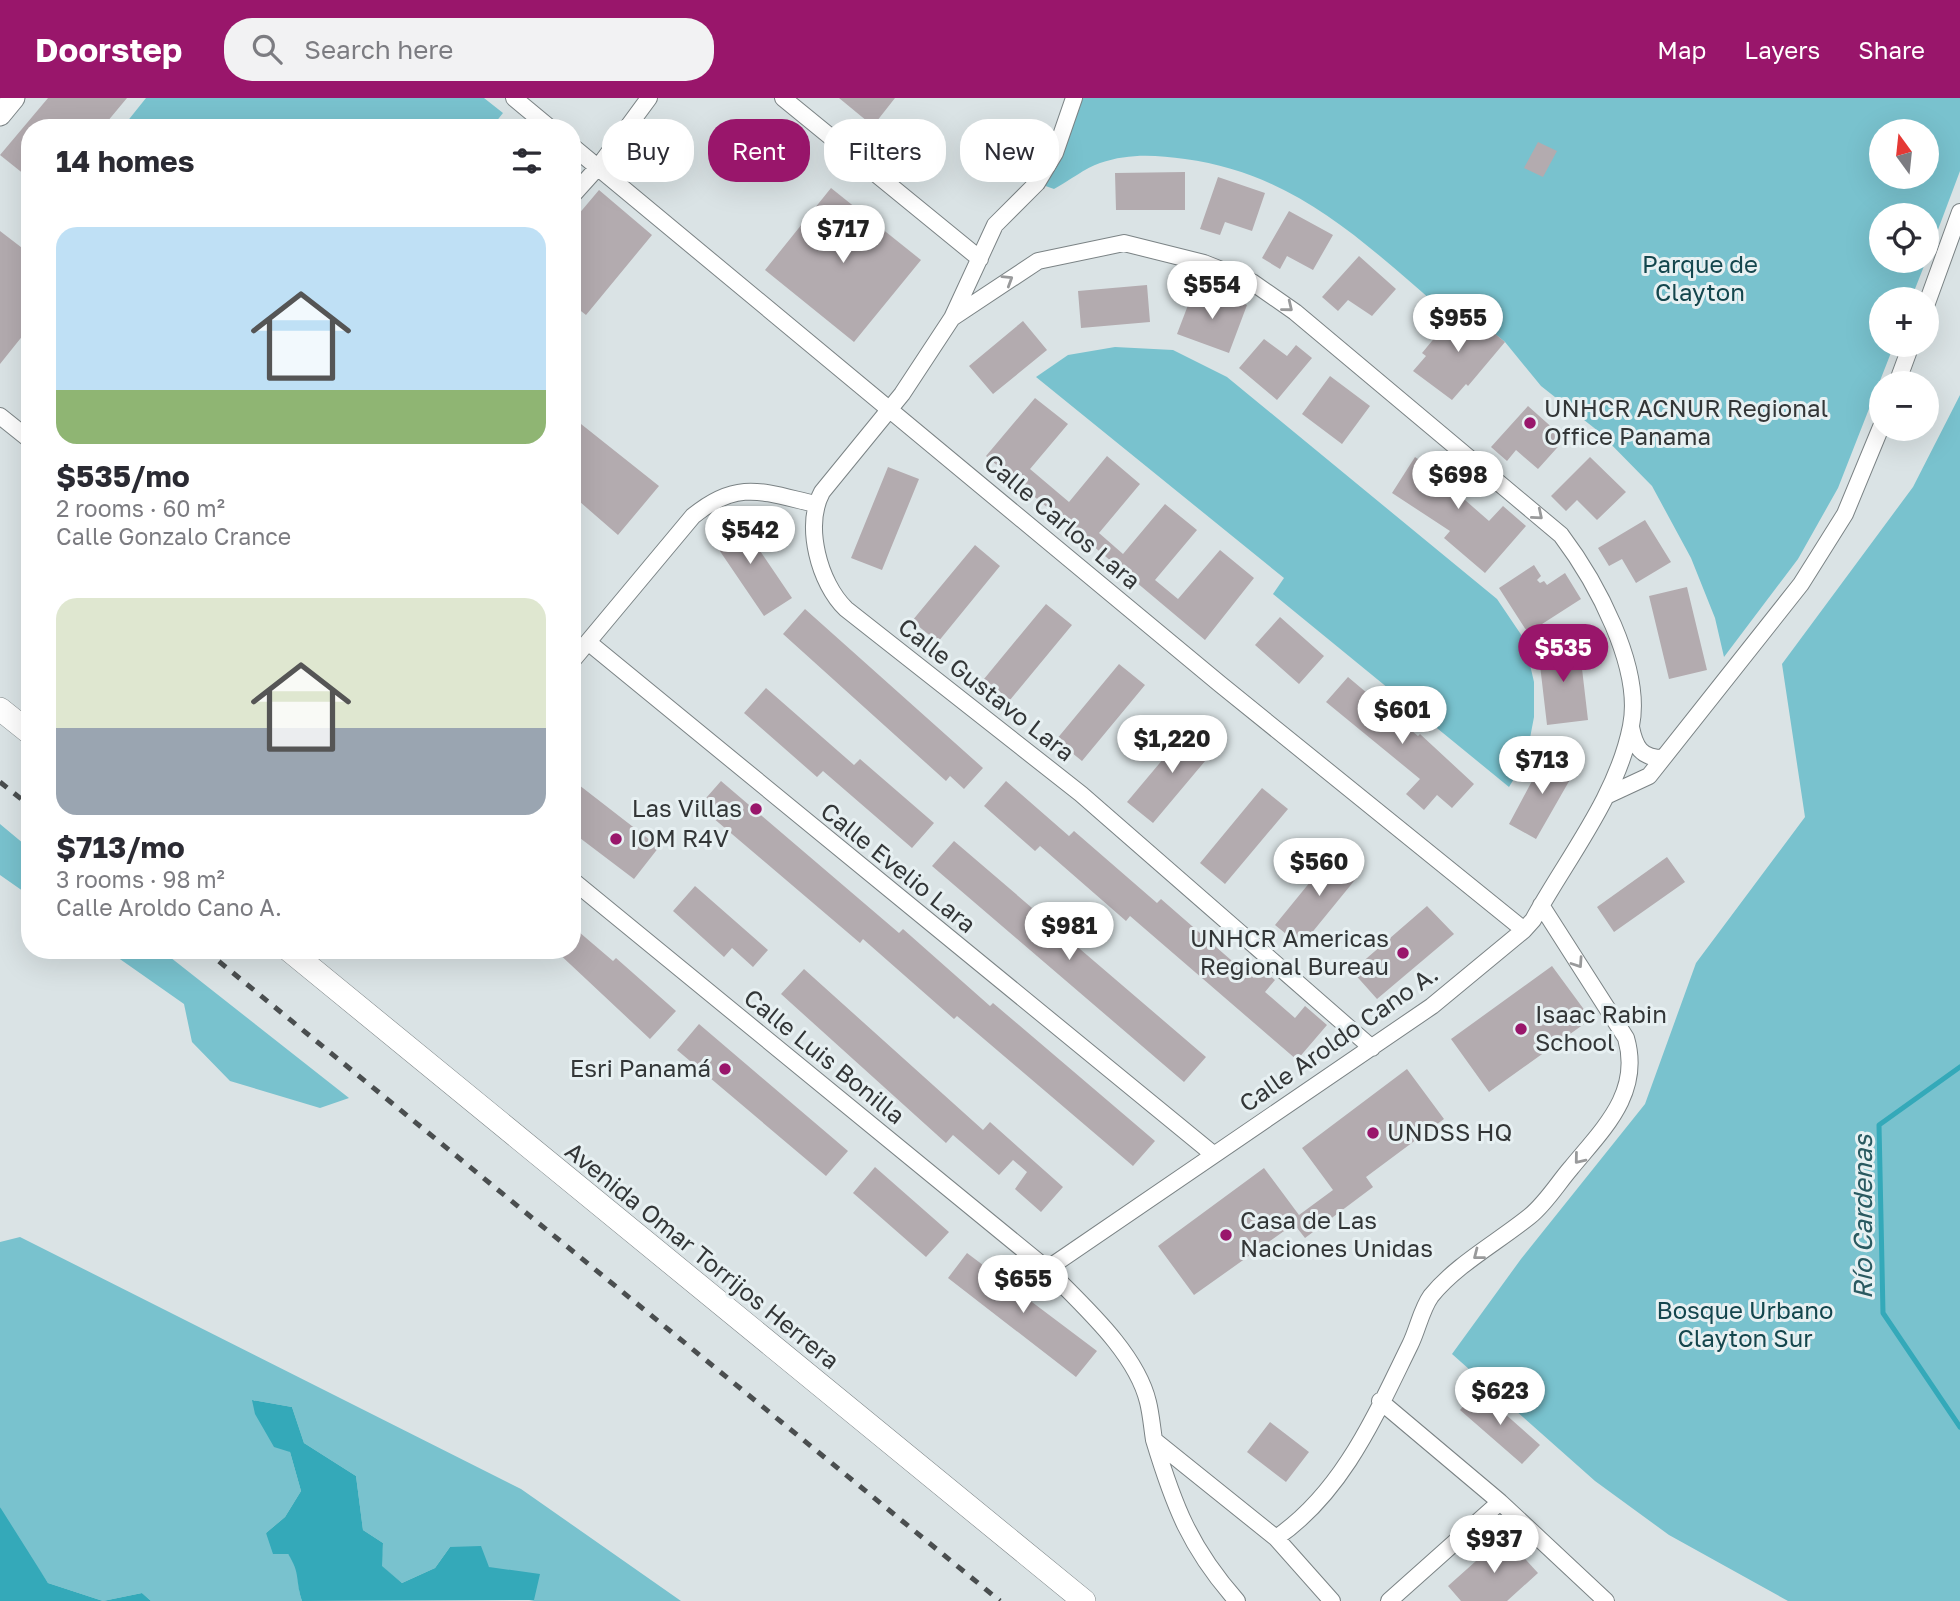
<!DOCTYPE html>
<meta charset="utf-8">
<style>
:root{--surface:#fff;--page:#f2f2f3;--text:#2b2b33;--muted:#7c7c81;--accent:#99166b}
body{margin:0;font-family:"Golos Text",sans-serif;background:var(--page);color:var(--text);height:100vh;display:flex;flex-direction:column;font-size:26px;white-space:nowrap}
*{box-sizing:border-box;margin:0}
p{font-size:23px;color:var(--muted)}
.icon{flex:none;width:38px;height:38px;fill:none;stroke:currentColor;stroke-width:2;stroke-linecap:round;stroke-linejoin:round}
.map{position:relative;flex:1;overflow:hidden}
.details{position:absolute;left:21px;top:21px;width:560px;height:840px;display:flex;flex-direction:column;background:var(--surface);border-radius:28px;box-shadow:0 7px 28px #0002}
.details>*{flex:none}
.hud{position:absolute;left:602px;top:21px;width:665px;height:63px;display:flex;gap:14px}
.needle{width:46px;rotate:345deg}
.buttons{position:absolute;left:1869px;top:21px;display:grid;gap:14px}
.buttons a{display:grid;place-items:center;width:70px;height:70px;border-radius:50%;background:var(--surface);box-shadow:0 7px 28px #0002;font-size:35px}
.price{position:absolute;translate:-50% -60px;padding:0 16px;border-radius:24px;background:#fff;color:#222;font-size:23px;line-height:46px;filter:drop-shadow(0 2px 4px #0008)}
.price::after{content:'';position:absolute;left:50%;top:42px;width:21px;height:16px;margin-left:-10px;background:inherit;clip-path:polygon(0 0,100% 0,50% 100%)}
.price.selected{background:var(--accent);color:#fff}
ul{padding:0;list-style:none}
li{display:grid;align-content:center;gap:14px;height:371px;padding:0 35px}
li span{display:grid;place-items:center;height:217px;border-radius:21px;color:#555}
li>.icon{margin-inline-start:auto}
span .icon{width:126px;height:126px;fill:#fffc;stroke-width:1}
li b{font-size:30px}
h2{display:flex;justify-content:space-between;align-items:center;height:84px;padding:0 35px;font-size:30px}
.tag{padding:0 24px;border-radius:28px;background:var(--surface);box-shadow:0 7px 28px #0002;font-size:24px;line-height:63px}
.tag.selected{background:var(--accent);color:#fff}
header{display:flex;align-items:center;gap:42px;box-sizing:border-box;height:98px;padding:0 35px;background:var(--accent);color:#fff}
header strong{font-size:33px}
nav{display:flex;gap:38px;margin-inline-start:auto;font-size:24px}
.search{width:490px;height:63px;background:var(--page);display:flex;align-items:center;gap:18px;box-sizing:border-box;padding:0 24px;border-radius:28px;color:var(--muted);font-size:26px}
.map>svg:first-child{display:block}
</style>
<header>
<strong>Doorstep</strong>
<div class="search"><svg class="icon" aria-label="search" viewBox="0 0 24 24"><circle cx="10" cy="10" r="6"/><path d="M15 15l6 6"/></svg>Search here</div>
<nav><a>Map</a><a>Layers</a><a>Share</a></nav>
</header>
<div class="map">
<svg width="1960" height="1503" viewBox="0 0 1960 1503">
<rect width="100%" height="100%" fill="#dae3e5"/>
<!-- green -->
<path fill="#79c2ce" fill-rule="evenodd" d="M146,0H484L503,15L491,30H122Z
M1074,0H1960V73L1927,161V117H1881V163H1926L1911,201H1881V247H1894L1838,390L1798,461L1724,559L1715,520L1691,460L1652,388L1598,333L1541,288L1505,244L1462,209L1451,219C1368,149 1299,76 1185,61C1156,57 1129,55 1100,65C1085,70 1069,83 1054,91L1037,85ZM1881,33H1927V79H1881Z
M1115,249L1173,252L1227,279L1497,501L1524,541L1534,584V619L1526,661L1509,689L1273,496L1284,480L1036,279L1068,257Z
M1960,297V1503H1788L1669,1437L1595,1383L1452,1256L1521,1161L1645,1006L1696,865L1805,719L1782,566L1913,389Z
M0,726L30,751V798L0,777Z
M107,852H161L349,1000L320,1010L230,983L192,944L184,906Z
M20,1139L521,1391L681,1503H529L534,1502L489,1469L450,1449L435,1470L402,1485L381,1468L383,1445L363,1432L356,1378L304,1345L292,1309L253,1302L290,1354L301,1393L285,1419L266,1435C277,1446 296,1459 298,1475C299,1486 298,1492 302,1503H151L142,1495L103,1503L48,1485L4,1420L0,1409V1144Z"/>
<!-- water -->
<path fill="#34a9b9" d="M252,1302L292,1309L304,1345L356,1378L363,1432L383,1445L382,1468L402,1485L435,1470L450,1449L481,1448L489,1469L540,1476L534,1502L302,1503C295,1482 301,1476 288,1456H273L266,1435L285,1419L301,1393L290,1354L274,1349L255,1316Z
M0,1409L48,1485L103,1503L142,1495L151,1503H0Z"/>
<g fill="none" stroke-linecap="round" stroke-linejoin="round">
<!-- stream -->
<path stroke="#34a9b9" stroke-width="5" d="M1960,969L1879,1027L1883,1215L1960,1329"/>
</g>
<!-- building -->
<path fill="#b3abaf" d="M48,0H127L102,30H30V81L0,57Z
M839,0H895L873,28Z
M1538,44L1557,53L1543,79L1524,70Z
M1185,74V112H1116L1115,75Z
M1218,79L1265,95L1252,133L1225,124L1220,137L1200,131Z
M831,90L921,162L854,244L765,172Z
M599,92L652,137L586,217L572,206V124Z
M1289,113L1333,137L1313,172L1287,158L1280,171L1262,160Z
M0,133L30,156V241L24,236L0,266Z
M1359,158L1396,191L1372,218L1348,202L1338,213L1322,199Z
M1147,187L1150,224L1081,230L1078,193Z
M1193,194L1223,204L1226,197L1247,207L1229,255L1177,236Z
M1461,208L1505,244L1468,288L1466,286L1452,302L1413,273L1426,258L1422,255Z
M1023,223L1047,252L993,296L969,268Z
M1264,241L1287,258L1296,247L1312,260L1277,302L1239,270Z
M1330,278L1370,308L1342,346L1302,316Z
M1035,300L1068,326L1030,371L1069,404L1107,358L1140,386L1099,435L1123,456L1165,406L1197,432L1155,482L1178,501L1220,452L1254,480L1205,542L986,358Z
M1528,308L1565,341L1538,371L1516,352L1507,363L1491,349Z
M581,326L659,388L618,437L572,397V338Z
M1447,355L1470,375L1457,395L1489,423L1503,408L1526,428L1485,475L1444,440L1450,433L1392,395L1415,359L1435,373Z
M1590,359L1626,394L1597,422L1577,402L1566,413L1551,398Z
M888,369L919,381L882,472L851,460Z
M737,419L792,500L764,518L709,437Z
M1645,422L1671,464L1636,485L1622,461L1609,468L1598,450Z
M975,447L1000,468L938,544L912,523Z
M1534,467L1541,478L1537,482L1540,485L1544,483L1547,487L1565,475L1581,501L1528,535L1499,490Z
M1687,489L1707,572L1669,581L1649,498Z
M1046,506L1072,527L1010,602L984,581Z
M805,511L983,670L964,691L950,678L946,683L783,536Z
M1280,519L1324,558L1299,586L1255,547Z
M1579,545L1588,622L1547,627L1538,550Z
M1119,566L1145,587L1082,663L1056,642Z
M1348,579L1418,638L1420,636L1474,686L1452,710L1437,697L1424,712L1406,696L1420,681L1326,604Z
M766,590L854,667L860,661L934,725L912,750L823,673L817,679L744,615Z
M1190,629L1216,650L1153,725L1127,704Z
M1547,655L1576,671L1536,741L1509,726Z
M721,683L899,835L903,831L990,908L993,905L1155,1043L1133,1068L957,918L954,921L863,841L860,845L699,708Z
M1006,683L1069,738L1074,733L1157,805L1161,801L1239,869L1254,880L1262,871L1275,882L1265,894L1295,920L1305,908L1327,927L1297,962L1130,818L1126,823L1040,748L1035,753L984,708Z
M579,687L659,749L634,781L572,734V695Z
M1262,690L1288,711L1225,786L1200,765Z
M954,743L1206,959L1184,984L932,768Z
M1337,751L1363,772L1301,848L1275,827Z
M1667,759L1685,784L1614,834L1597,809Z
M695,788L768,852L753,869L732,850L724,859L673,813Z
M1427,808L1454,836L1377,901L1352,873Z
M572,828L613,863L616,860L676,913L650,941L555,852H572Z
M1552,868L1591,921L1489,994L1451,941Z
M804,871L983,1032L990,1024L1063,1089L1041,1114L1015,1091L1027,1074L1013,1062L999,1077L953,1037L946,1045L781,896Z
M699,926L848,1053L826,1078L677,952Z
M1407,971L1444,1021L1366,1079L1373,1089L1305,1140L1294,1126L1194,1197L1158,1148L1264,1070L1299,1117L1333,1092L1302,1050Z
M875,1069L949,1134L926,1159L853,1095Z
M967,1155L1097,1253L1076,1279L948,1180Z
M1478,1292L1540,1347L1522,1366L1460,1312Z
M1270,1324L1309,1354L1286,1384L1247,1354Z
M1504,1438L1538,1475L1507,1503H1461L1448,1488Z"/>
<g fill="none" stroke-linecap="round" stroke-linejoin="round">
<!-- street casing -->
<g stroke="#7b8385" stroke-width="18">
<path id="street" d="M514,0L550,30
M783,0L980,161
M1074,0L1055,55L1037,85L995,127L952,220L902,296L822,394C804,428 819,485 846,511L1081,696L1372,950
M572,48L1220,586L1524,832
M572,98L599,68L649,0
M1927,205L1960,114
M952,220L1038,163L1124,145L1204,165L1252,184L1295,214L1561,437C1595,482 1643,569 1631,628C1617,699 1567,760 1533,822L1524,832L1432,908L1047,1171
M1897,285L1911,247
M0,318L30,342
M588,544L1213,1056
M572,563L693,418C738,381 763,394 815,406
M1631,629C1635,649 1641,660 1663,660
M1606,698L1649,678L1801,486L1845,416L1881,329
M572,782L1047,1171C1082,1207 1136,1254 1148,1304C1151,1316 1152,1329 1154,1342L1276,1440L1332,1503
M1380,1303L1500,1404L1606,1503
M1154,1342C1174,1408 1190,1450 1237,1503
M1276,1440C1343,1394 1375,1318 1410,1247C1418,1231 1421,1212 1431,1198C1457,1166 1498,1144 1530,1118C1546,1105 1558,1085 1571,1070C1603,1031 1642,995 1626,940L1541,807
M1389,1503L1500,1404"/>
</g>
<!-- secondary casing -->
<g stroke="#7b8385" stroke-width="23">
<path id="secondary" d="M0,17L14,0"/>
</g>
<!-- primary casing -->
<g stroke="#7b8385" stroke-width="24">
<path id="primary" d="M0,611L30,635
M289,852L1084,1503"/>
</g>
<!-- street -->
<use href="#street" stroke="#fff" stroke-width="16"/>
<!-- secondary -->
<use href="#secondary" stroke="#fff" stroke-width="21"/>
<!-- primary -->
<use href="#primary" stroke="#fff" stroke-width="23"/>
<!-- rail -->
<path stroke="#4a4e4f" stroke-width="5" stroke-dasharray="9 9" stroke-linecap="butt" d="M0,684L30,708
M205,852L1000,1503"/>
</g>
<!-- one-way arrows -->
<defs><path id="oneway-chevron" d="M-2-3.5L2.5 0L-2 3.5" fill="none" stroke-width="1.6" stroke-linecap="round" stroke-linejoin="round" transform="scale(1.75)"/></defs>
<g stroke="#999a9b">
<use href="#oneway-chevron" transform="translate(1008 182) rotate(-32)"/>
<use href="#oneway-chevron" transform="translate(1288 209) rotate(39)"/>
<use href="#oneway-chevron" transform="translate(1538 417) rotate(40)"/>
<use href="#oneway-chevron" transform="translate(1578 865) rotate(56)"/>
<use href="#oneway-chevron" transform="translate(1579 1061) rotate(129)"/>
<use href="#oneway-chevron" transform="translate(1478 1157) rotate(142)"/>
</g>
<!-- markers -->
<g fill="#99166b" stroke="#e7f0f2" stroke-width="2.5">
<circle cx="1530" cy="325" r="7"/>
<circle cx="756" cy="711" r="7"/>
<circle cx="616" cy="741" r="7"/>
<circle cx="1403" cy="855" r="7"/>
<circle cx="1521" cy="931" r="7"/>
<circle cx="725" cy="971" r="7"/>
<circle cx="1373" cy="1035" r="7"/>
<circle cx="1226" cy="1137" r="7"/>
</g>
<g text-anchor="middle" stroke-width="6" stroke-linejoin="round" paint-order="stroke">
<!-- park labels -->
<g font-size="24" fill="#14464d" stroke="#e7f0f2">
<text x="1700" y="175">Parque de<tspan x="1700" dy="28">Clayton</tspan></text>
<text x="1745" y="1221">Bosque Urbano<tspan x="1745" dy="28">Clayton Sur</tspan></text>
</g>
<!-- poi labels -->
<g font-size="24" fill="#333637" stroke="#e7f0f2" text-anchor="start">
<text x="1544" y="319">UNHCR ACNUR Regional<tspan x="1544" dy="28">Office Panama</tspan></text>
<text x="742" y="719" text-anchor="end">Las Villas</text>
<text x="630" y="749">IOM R4V</text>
<text x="1389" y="849" text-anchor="end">UNHCR Americas<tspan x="1389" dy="28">Regional Bureau</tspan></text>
<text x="1535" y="925">Isaac Rabin<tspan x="1535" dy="28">School</tspan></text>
<text x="711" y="979" text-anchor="end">Esri Panamá</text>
<text x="1387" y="1043">UNDSS HQ</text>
<text x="1240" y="1131">Casa de Las<tspan x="1240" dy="28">Naciones Unidas</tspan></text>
</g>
<!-- street labels -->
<g font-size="24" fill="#333637" stroke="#e7f0f2">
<text transform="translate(1062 424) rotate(40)" y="8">Calle Carlos Lara</text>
<text transform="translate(986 592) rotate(38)" y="8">Calle Gustavo Lara</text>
<text transform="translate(898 770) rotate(39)" y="8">Calle Evelio Lara</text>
<text transform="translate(1339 941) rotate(-35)" y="8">Calle Aroldo Cano A.</text>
<text transform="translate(824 959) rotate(39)" y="8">Calle Luis Bonilla</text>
<text transform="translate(702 1158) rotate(39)" y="8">Avenida Omar Torrijos Herrera</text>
</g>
<!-- water labels -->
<g font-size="26" font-style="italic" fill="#295960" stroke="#e7f0f2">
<text transform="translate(1863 1119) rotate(-90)" y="9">Río Cardenas</text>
</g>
</g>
</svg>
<div class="buttons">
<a><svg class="needle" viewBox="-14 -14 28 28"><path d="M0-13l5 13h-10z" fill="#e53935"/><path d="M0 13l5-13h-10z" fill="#7c7c81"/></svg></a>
<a><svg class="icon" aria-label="locate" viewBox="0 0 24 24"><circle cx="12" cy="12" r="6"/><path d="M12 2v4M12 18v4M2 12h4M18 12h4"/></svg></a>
<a>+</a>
<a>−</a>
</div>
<b class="price" style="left:843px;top:167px">$717</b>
<b class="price" style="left:1212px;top:223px">$554</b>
<b class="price" style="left:1458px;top:256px">$955</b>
<b class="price" style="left:1458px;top:413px">$698</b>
<b class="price" style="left:750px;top:468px">$542</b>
<b class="price selected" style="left:1563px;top:586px">$535</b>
<b class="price" style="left:1402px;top:648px">$601</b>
<b class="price" style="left:1172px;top:677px">$1,220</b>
<b class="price" style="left:1542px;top:698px">$713</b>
<b class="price" style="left:1319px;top:800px">$560</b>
<b class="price" style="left:1069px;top:864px">$981</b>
<b class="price" style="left:1023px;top:1217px">$655</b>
<b class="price" style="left:1500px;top:1329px">$623</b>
<b class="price" style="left:1494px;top:1477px">$937</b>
<div class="hud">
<a class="tag">Buy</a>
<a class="tag selected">Rent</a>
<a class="tag">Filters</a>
<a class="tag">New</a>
</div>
<section class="details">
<h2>14 homes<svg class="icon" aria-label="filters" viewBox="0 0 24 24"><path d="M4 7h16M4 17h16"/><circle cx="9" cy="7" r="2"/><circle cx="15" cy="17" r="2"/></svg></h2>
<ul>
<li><span style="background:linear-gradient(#bfe0f5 75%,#8fb573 0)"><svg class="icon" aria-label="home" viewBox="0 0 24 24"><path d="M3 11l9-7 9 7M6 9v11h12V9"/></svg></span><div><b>$535/mo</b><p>2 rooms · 60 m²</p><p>Calle Gonzalo Crance</p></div></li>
<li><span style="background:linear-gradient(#dfe7d0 60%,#9aa5b1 0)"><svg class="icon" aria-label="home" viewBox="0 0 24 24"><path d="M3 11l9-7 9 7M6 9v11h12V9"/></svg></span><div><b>$713/mo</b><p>3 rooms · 98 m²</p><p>Calle Aroldo Cano A.</p></div></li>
</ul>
</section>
</div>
